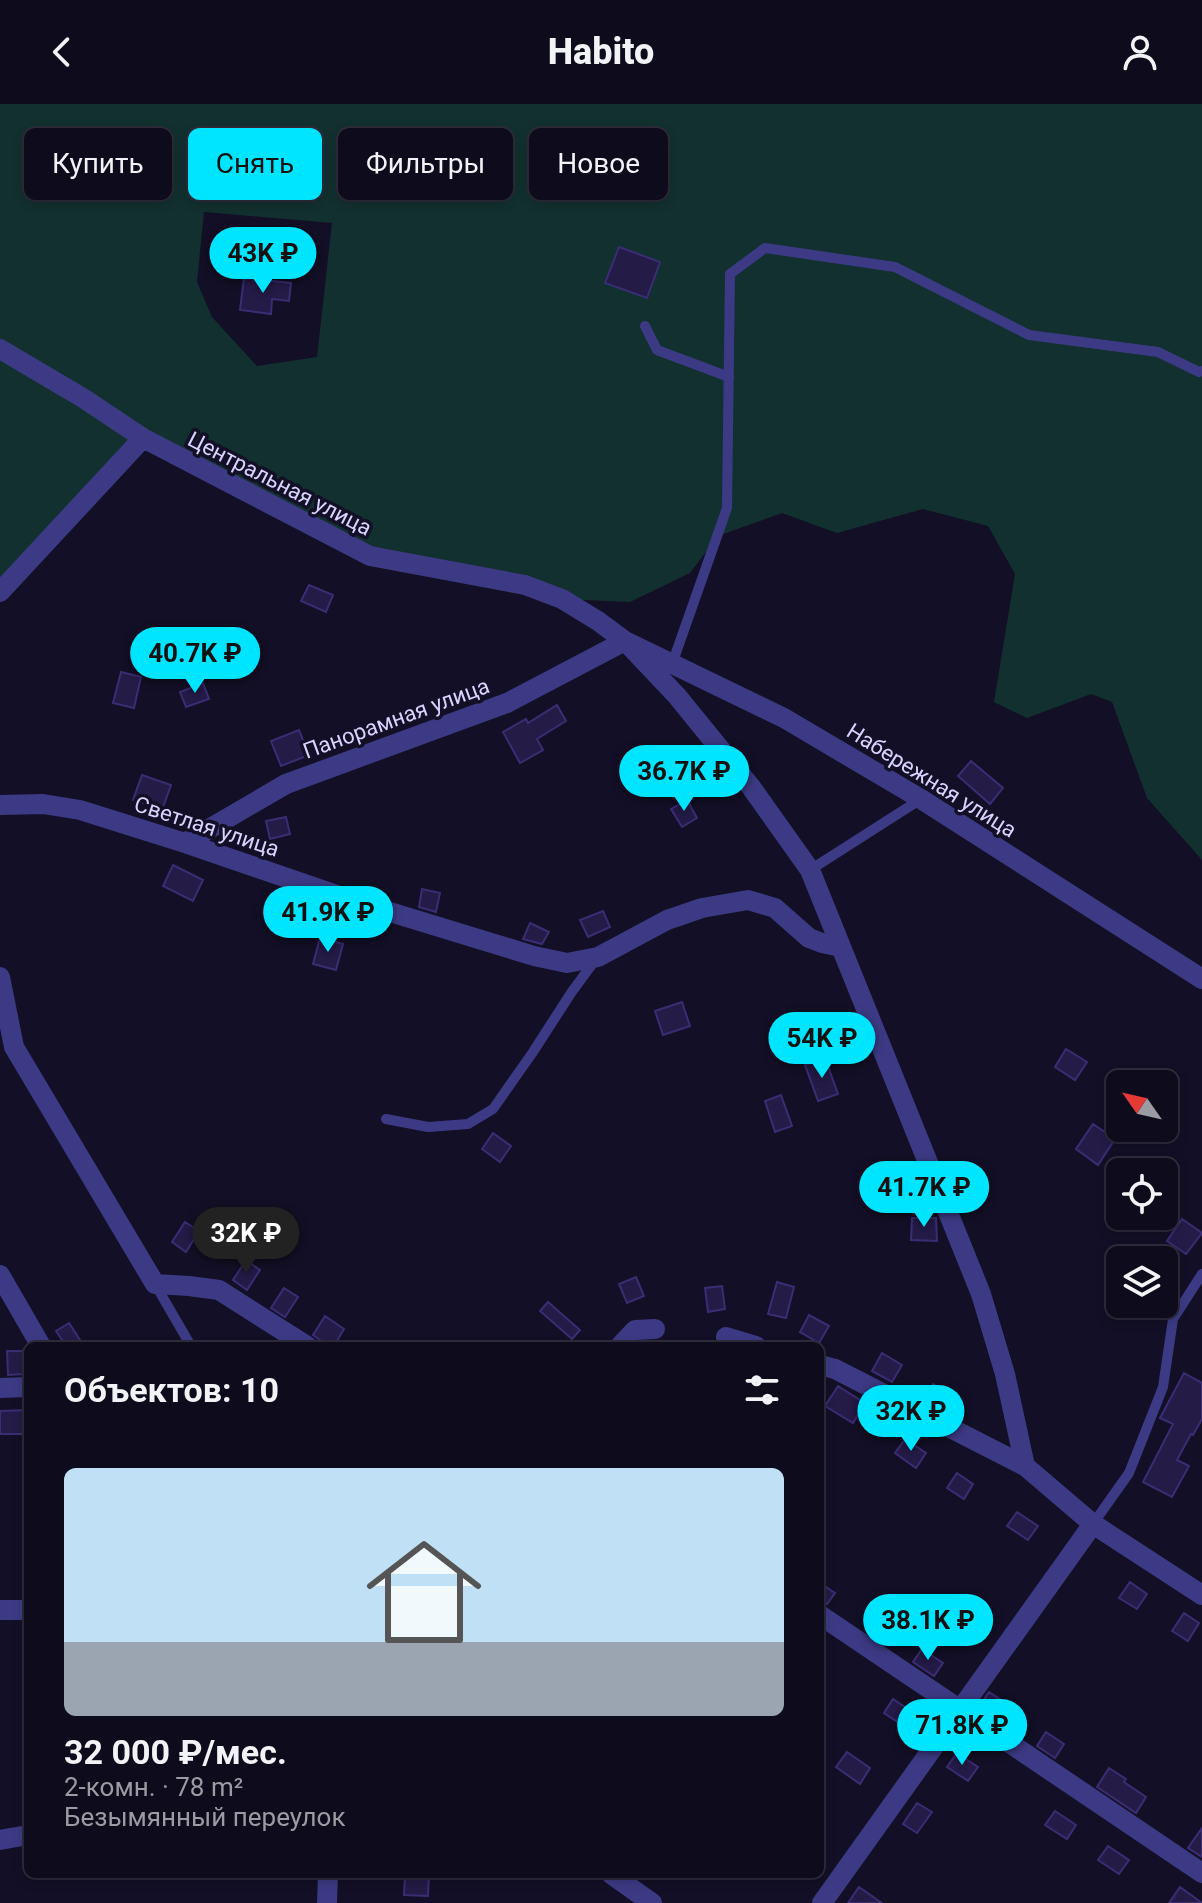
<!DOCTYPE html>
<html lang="ru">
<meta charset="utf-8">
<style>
:root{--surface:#0e0b1c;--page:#1c1929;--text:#f1f3f6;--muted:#9b9ba3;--line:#2e2b3b;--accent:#00e5ff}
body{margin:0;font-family:Roboto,sans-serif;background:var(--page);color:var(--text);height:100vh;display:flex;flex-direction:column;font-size:30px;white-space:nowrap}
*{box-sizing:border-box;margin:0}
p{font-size:26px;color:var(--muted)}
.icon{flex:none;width:44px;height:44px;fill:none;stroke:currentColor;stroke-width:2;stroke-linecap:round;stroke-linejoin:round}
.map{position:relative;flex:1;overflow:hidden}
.panel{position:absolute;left:24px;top:1238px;width:800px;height:536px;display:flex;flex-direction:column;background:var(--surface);border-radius:12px;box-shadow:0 4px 12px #0003,0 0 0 2px var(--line)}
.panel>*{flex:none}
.banner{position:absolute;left:24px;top:24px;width:800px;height:72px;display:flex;gap:16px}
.needle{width:52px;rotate:304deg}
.fabs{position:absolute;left:1106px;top:966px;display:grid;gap:16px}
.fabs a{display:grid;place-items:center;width:72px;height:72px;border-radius:12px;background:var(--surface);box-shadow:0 4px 12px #0003,0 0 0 2px var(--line);font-size:40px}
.price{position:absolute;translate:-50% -68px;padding:0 18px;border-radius:28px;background:var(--accent);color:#111;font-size:26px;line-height:52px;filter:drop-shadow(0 2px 4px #0008)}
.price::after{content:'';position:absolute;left:50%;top:48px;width:24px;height:18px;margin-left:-12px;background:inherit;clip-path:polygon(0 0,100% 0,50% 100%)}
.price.on{background:#222;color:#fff}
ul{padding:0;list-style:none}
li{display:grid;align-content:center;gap:16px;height:424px;padding:0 40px}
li+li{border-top:2px solid var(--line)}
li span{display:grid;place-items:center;height:248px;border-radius:12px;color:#555}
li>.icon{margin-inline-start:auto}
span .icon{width:144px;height:144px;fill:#fffc;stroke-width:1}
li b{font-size:34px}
h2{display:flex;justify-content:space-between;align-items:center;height:96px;padding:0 40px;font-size:34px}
.chip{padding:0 28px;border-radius:12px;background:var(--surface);box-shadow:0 4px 12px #0003,0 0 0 2px var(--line);font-size:28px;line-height:72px}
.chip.on{background:var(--accent);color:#111}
header{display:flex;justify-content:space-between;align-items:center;height:104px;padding:0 40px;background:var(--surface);font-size:36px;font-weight:800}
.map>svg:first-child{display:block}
</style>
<header><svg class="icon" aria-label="back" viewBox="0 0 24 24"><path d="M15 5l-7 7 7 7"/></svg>Habito<svg class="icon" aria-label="person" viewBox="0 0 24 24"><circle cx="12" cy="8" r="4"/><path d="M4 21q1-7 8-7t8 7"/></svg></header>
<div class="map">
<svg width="1202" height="1799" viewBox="0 0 1202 1799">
<rect width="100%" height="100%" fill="#130f26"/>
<!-- green -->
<path fill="#12302f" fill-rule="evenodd" d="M0,0H1202V756L1147,694L1112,598L1091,590L1027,614L994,598L1015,470L988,422L923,405L837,429L782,409L718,432L690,469L630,498L562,495L370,452L143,335L0,476ZM204,108L332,119L317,253L257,262L212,213L197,178Z"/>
<!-- building -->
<path fill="#241b47" stroke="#3b2d73" stroke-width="2" d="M619,143L660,158L647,194L605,179Z
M244,174L291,179L289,197L272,195L271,210L240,206Z
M309,481L333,491L326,508L301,497Z
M121,568L141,573L134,604L113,599Z
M203,579L209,595L186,603L180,588Z
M557,601L566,617L537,635L543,646L520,659L503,628L526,615L528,619Z
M299,626L309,651L281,662L271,637Z
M971,657L1003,684L990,700L958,672Z
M142,671L171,681L162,706L133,696Z
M687,696L697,714L682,723L671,705Z
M286,713L290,730L270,735L266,717Z
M173,761L203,776L193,797L163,782Z
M422,785L440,789L436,808L419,803Z
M603,807L610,823L588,833L580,816Z
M530,819L549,828L542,840L523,835Z
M320,834L343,840L336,866L313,860Z
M682,898L690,922L663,931L655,907Z
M1066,945L1087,958L1075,976L1055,963Z
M825,954L838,990L818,997L805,961Z
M781,991L792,1022L775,1028L765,997Z
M1093,1020L1115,1035L1098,1061L1076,1045Z
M493,1029L511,1042L500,1058L482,1045Z
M912,1114H936L937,1137L911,1136Z
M1182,1115L1202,1129L1186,1150L1167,1137Z
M185,1118L199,1127L186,1148L172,1138Z
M246,1156L260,1166L247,1186L233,1176Z
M636,1173L644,1192L627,1199L619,1180Z
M777,1178L794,1183L786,1214L768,1210Z
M722,1182L725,1205L708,1208L705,1184Z
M284,1184L298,1193L285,1213L271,1204Z
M548,1198L580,1226L572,1235L540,1207Z
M809,1211L829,1222L819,1239L800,1228Z
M325,1212L344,1225L334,1242H328L313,1231Z
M69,1219L84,1242H66L56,1227Z
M7,1247H23L24,1270L8,1271Z
M882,1249L902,1261L892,1278L872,1267Z
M1184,1269L1202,1279V1315L1193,1331L1191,1330L1177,1356L1189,1362L1172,1393L1143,1378L1173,1320L1160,1314Z
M933,1280L948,1289L940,1302L925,1293Z
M838,1282L865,1299L853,1319L825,1302Z
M26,1306V1330H0V1307Z
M905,1335L926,1349L916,1364L895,1349Z
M957,1369L973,1380L964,1395L947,1384Z
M1017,1408L1038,1422L1028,1436L1007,1422Z
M1130,1478L1147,1490L1137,1505L1119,1494Z
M820,1479L835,1489L827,1500L820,1498Z
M1184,1509L1199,1519L1188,1537L1172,1527Z
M922,1545L943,1559L934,1572L913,1558Z
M989,1588L1001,1596L991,1611L979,1603Z
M893,1595L911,1607L902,1621L884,1609Z
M1046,1628L1064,1640L1055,1654L1037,1642Z
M847,1648L870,1664L860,1680L836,1663Z
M957,1649L978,1663L968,1677L947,1663Z
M1109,1664L1126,1675L1124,1678L1146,1693L1136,1709L1097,1683Z
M917,1699L932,1708L917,1729L903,1720Z
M1055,1707L1076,1721L1067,1735L1045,1721Z
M1202,1724V1753L1188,1744Z
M1108,1742L1129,1756L1119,1770L1098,1756Z
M405,1770H429L428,1792L404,1791Z
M859,1783L882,1799H848Z
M1180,1783L1202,1799H1169Z"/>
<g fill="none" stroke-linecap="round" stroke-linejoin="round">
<!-- service -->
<path stroke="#3d3a85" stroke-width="10" d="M645,222L657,246L729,273
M672,560L727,404L730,170L765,144L895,163L1029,231L1158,248L1199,268L1202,267
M810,766L921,695
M386,1015L428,1023L468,1020L493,1005L533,948L571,889L596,855
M155,1180L191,1242
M1093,1420L1129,1369L1163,1283L1173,1215L1202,1170"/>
<!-- minor -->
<path stroke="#3d3a85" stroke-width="20" d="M0,245L83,294L143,334L370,452L525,481L562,495L598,517L625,537L677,592L751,683L810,766L981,1190L1005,1270L1025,1362
M0,488L143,334
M0,701L43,700L80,706L185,739L354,797L534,852L567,859L598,853L667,816L702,804L748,796L775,804L809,834L822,839L841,843
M185,739L286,680L507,599L625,537L784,614L921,695L1202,875
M0,873L14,943L155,1180L189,1182L219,1186L307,1242
M0,1171L41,1242
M726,1233L756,1242
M620,1242L635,1226L655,1225
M820,1261L835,1265L1025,1362L1093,1420L822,1799
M0,1284L28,1283
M1093,1420L1202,1491
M0,1506H28
M820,1511L1202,1769
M0,1736L28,1731
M611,1770L652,1799
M327,1799L328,1770"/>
</g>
<g text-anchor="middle" stroke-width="7" stroke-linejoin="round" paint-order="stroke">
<!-- street labels -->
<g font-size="22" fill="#d9d4ff" stroke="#130f26">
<text transform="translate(280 379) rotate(27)" y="8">Центральная улица</text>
<text transform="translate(396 614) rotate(-20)" y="8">Панорамная улица</text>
<text transform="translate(932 676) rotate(32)" y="8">Набережная улица</text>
<text transform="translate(207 722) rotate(18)" y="8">Светлая улица</text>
</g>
</g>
</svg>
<div class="fabs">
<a><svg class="needle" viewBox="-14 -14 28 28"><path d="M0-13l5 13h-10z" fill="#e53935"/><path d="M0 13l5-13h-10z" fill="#9b9ba3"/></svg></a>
<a><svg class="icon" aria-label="locate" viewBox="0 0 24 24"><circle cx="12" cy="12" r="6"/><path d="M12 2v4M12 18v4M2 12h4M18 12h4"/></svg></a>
<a><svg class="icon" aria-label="layers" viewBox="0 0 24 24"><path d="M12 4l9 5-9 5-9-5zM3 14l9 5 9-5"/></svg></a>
</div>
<b class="price" style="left:263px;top:191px">43K ₽</b>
<b class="price" style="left:195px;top:591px">40.7K ₽</b>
<b class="price" style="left:684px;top:709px">36.7K ₽</b>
<b class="price" style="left:328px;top:850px">41.9K ₽</b>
<b class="price" style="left:822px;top:976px">54K ₽</b>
<b class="price" style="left:924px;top:1125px">41.7K ₽</b>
<b class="price on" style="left:246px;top:1171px">32K ₽</b>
<b class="price" style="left:911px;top:1349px">32K ₽</b>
<b class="price" style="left:928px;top:1558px">38.1K ₽</b>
<b class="price" style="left:962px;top:1663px">71.8K ₽</b>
<div class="banner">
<a class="chip">Купить</a>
<a class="chip on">Снять</a>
<a class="chip">Фильтры</a>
<a class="chip">Новое</a>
</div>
<section class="panel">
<h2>Объектов: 10<svg class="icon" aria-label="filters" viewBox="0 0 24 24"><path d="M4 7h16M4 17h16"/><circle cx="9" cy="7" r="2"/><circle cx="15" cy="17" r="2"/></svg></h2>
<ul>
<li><span style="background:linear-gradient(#bfe0f5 70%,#9aa5b1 0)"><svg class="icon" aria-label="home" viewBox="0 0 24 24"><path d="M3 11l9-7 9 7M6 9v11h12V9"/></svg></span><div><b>32 000 ₽/мес.</b><p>2-комн. · 78 m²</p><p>Безымянный переулок</p></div></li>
</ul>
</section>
</div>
